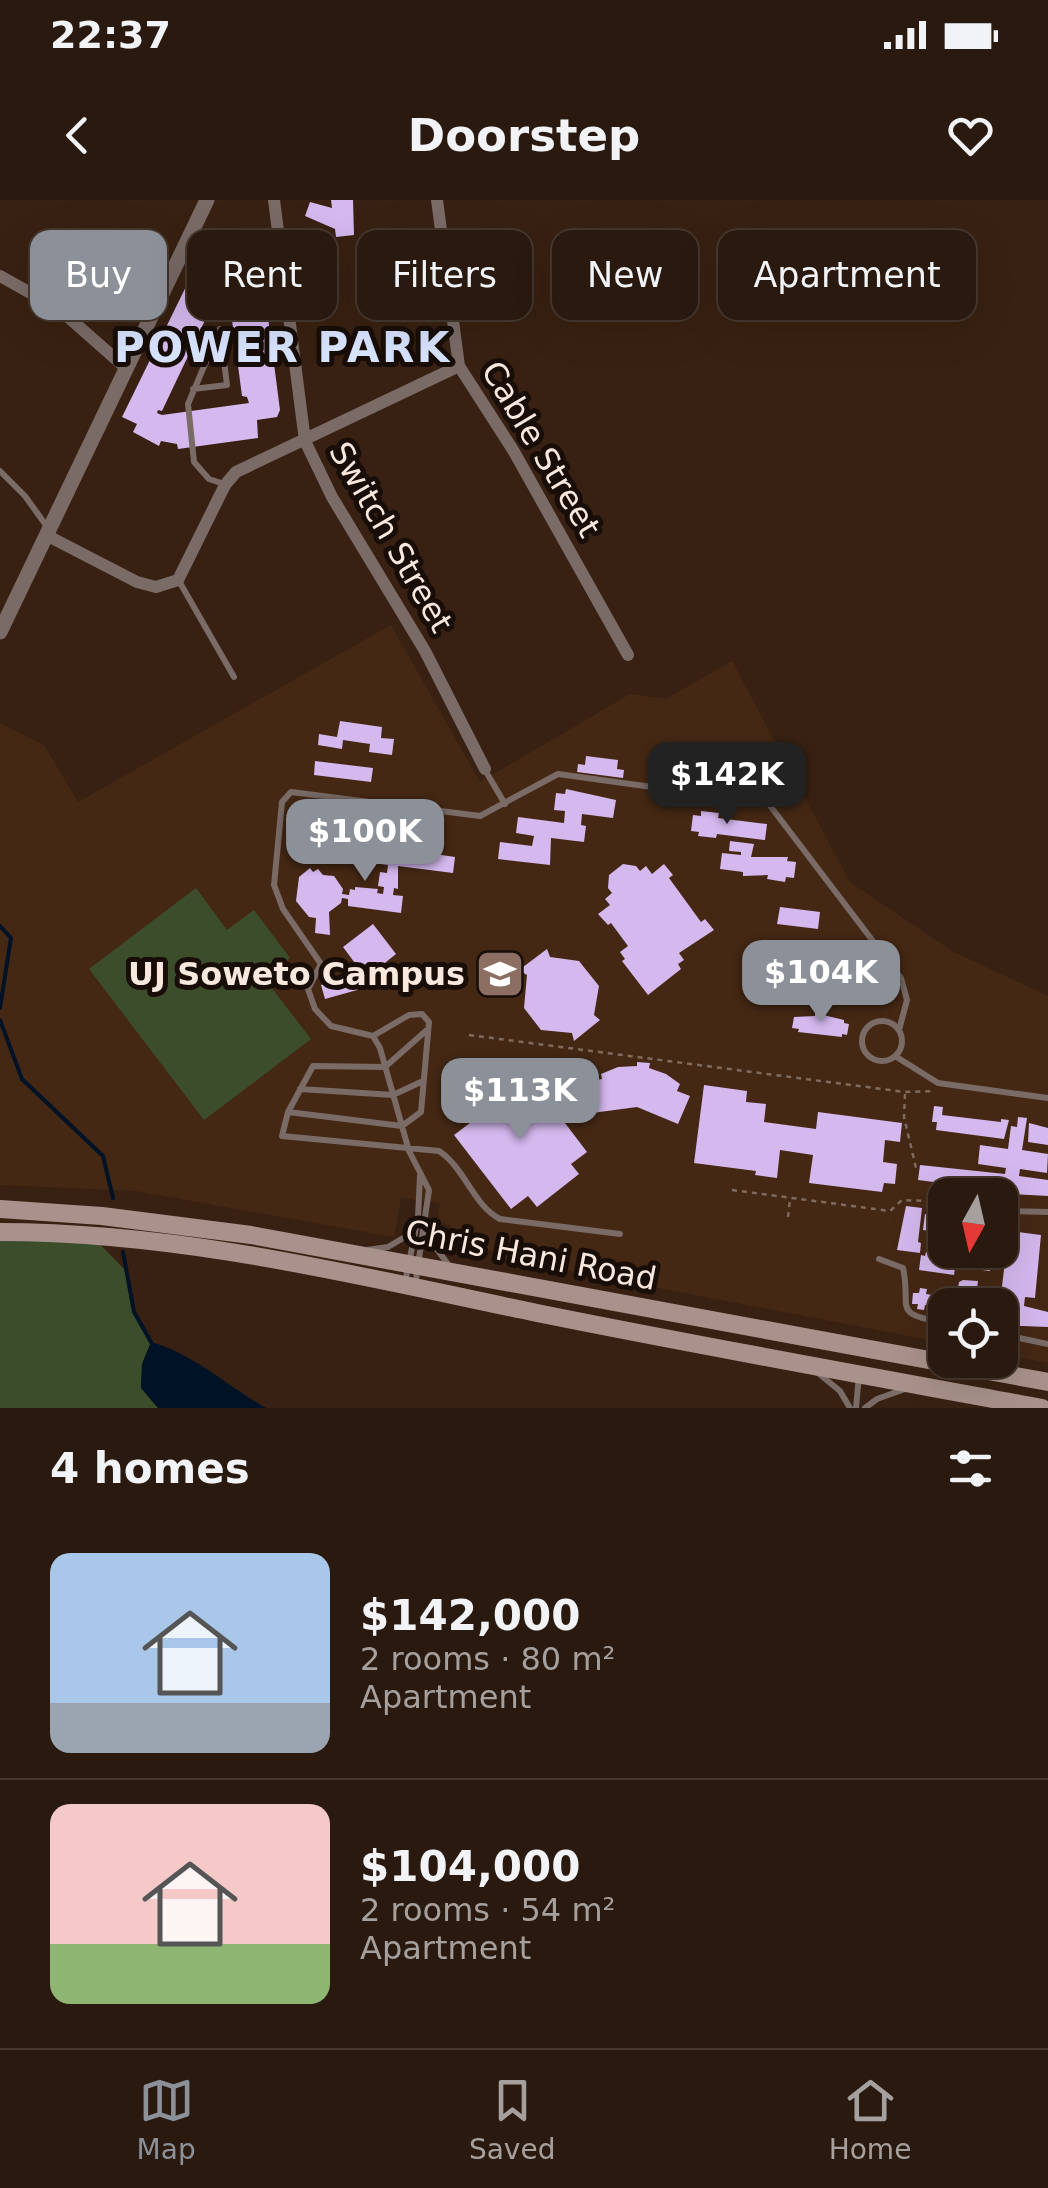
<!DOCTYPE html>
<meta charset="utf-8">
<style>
:root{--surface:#2a190e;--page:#322217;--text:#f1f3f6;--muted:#a5a09e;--line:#46382e;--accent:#8c9099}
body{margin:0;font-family:"DejaVu Sans",sans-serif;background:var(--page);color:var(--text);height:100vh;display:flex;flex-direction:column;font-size:38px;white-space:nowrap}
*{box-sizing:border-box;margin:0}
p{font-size:32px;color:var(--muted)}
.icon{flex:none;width:55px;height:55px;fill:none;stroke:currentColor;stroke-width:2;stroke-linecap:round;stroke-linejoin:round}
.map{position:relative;height:1208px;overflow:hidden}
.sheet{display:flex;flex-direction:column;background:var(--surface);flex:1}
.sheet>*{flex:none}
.hud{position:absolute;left:30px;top:30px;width:990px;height:90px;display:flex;gap:20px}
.needle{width:65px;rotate:188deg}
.buttons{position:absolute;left:928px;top:978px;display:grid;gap:20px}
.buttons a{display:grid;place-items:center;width:90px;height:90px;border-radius:20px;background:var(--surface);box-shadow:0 10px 40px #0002,0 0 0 2px var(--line);font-size:50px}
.price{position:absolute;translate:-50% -85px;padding:0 22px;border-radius:20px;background:var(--accent);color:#fff;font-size:32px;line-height:65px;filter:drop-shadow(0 2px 5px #0008)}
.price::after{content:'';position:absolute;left:50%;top:60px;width:30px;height:22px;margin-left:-15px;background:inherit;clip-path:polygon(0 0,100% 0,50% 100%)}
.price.current{background:#222;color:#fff}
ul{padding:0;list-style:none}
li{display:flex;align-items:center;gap:30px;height:250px;padding:0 50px}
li+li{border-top:2px solid var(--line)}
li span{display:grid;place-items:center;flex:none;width:280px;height:200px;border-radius:20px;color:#555}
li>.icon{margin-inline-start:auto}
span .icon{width:120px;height:120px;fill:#fffc;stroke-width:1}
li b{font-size:42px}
h2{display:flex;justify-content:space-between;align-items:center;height:120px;padding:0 50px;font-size:42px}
.tag{padding:0 35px;border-radius:20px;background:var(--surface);box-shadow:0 10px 40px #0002,0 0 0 2px var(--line);font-size:35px;line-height:90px}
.tag.current{background:var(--accent);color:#fff}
.status{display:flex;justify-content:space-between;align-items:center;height:70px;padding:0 50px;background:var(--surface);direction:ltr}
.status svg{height:28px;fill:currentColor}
header{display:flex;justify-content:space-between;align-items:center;height:130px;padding:0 50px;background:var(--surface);font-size:45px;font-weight:600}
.tab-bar{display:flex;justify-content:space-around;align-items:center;height:140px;border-top:2px solid var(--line);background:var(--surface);font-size:28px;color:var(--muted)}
.tab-bar a{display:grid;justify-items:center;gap:5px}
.tab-bar .current{color:var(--accent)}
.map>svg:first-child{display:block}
</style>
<div class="status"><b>22:37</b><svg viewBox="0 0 49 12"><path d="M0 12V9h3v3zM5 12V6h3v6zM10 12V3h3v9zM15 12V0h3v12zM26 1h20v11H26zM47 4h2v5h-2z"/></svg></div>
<header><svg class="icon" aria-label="back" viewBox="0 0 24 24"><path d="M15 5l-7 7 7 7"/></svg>Doorstep<svg class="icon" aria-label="heart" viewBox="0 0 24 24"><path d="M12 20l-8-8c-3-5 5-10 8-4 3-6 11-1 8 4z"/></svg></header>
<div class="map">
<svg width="1048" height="1208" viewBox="0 0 1048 1208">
<rect width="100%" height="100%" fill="#382112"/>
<!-- built -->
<path fill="#452814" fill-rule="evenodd" d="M391,425L480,582L630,494L666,499L732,461L850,682L952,751L1048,796V1163L1000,1154V1105H945V1143L503,1058L438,1019L440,1003L401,998L394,1037L136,991L0,985V523L44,545L78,602ZM945,995H1000V1050H945Z"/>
<!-- green -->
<path fill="#3c4d2c" d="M196,688L227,730L254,710L290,758L264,778L311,839L204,920L89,769Z
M0,1036L93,1037L129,1074L134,1112L151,1142L142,1164L141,1188L158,1208H0Z"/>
<!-- water -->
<path fill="#001225" d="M151,1142C194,1154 227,1186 266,1208H158L141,1188L142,1164Z"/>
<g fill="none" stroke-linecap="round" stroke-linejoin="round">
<!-- stream -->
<path stroke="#001225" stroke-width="4" d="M0,726L11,738L0,808
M0,820L22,879L103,956L113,998
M123,1052L134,1112L151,1142"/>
</g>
<!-- building -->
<path fill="#d4b8ee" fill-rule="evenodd" d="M331,0H353L354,35L336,37L335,29L305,16L310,2L332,8Z
M200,58L229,71L259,67L262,71L280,210L277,217L257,220L258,238L178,249L177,244L161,241L159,246L133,232L137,224L122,217ZM216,87L235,90V96L229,97L242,196L247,197L249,203L162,215L157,213L158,210L162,211L217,95L212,93Z
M340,521L382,527L381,538L394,539L392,555L369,552L370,544L343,540L342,549L318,545L319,534L337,537Z
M586,556L618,560L617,569L624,570L623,578L577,572L578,564L585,565Z
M315,561L373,568L371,582L314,575Z
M566,589L616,600L613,618L582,614L581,625L586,626L584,642L551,638L550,665L498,659L500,642L532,646L534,636L516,633L518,617L564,623L565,611L554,610L556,593L565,594Z
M701,611L719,613L718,618L767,624L765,640L717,634L716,638L698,636L699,632L691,631L693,615L701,616Z
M730,641L754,644L751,657H788L787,661L796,662L794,678L786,677L785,682L767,679L768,675L743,676V672L720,669L722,653L741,655V652L729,651Z
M368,645L408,647V650L415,651L416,648L428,650V653L455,657L453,673L398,666V689L394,688L393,695L403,696L401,713L348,706V699L342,698L341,703L329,712L330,735L315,733L316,718L309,717L296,701L299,677L310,668L313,672L318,669L323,675L334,676L343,689L342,694L349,695L350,689L355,690V687L378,689L377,693L383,694L384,687L378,686L380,672L387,673L388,665L366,662Z
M623,664L636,666L640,671L646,666L652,674L664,664L673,675L669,678L701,722L705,719L714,730L679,753L684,760L678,764L681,769L648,795L622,761L625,759L620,752L628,746L611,723L608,725L598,714L610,705L605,699L612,693L608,688L609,675Z
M780,707L820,712L818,729L777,724Z
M373,724L396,754L366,778L343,747Z
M811,744L835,747L834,760L843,761L838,797L828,796L827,801L808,799L809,793L796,791L800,756L810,757Z
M547,749L550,757L579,761L599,786L594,815L600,820L574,841L572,833L541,830L524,808L527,775L519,770Z
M359,774L361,781L373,780L375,785L325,799L321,785Z
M815,813L844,820V823L849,824L847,835L842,834V837L798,832L799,829L792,828L794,817L815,816Z
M637,862L650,863L649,868L666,874L680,884L677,891L690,896L678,924L637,907L592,913L587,882L602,879L601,874L618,867L637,866Z
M530,877L587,952L571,964L579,974L537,1007L528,996L511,1009L454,935L470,923L462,912L504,878L513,890Z
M704,885L747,891L746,902L766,904L764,922L816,929L818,912L902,923L900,942L885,940L883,962L897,964L895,984L884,983L882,992L809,983L813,955L780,950L777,978L755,975L756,971L694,963Z
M934,906L943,907L942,915L1001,922V919L1009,920L1004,939L936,930L937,922H932Z
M1018,917L1027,918L1022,950L1048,954L1047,973L1020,969L1019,976L1048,980V996L996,993V990L918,980L920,965L1005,974L1006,968L978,964L980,945L1008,949L1011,926L1017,927Z
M1029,923L1048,928V945L1028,942Z
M906,1006L922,1008L918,1042L921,1043L920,1053L897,1050Z
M925,1014L945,1016V1033L923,1030Z
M1000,1029L1006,1030L1005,1038L1010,1039L1011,1031L1041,1035L1035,1098L1025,1097L1024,1106L1048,1112V1127L1000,1125V1106L1008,1104L1009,1095L1001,1094L1007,1046H1000Z
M960,1051L990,1052V1071L958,1067Z
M926,1052L932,1053V1057L956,1060L954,1075L919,1070L921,1055L925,1056Z
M963,1080L978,1081L975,1105H959L962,1088H958L959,1082Z
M920,1088L927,1089L926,1094L951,1098L950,1105L945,1108L925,1105L924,1110L917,1109L918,1104H912L913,1093H919Z"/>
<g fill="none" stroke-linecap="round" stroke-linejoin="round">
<!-- path -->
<path stroke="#7f6b5e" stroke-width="2.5" stroke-dasharray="5 5" stroke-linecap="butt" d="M469,835L905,892L934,891
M905,894L904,917L916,968
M732,990L890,1011L902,1000L925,1001
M788,1017L790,999"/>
<!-- service -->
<path stroke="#7a6b67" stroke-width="6" d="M75,41L165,85
M193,189L227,185L220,129L188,204L194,262L209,279L224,284
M0,271L25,296L48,328
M179,381L234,477
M485,570L505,604
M862 841a20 20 0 1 1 40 0a20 20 0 1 1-40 0Z
M428,829L385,867L313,866L288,912L282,936L439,951C465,968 473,1005 500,1019L620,1034
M373,836L380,848L409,951L429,990L415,1086
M895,856L938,883L1048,898
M300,889L393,895L423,881
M288,912L402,926L421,912L429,822L422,814L409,815L373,836L331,826L315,809L308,789L321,764L283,709L274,685L282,602L291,592L480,616L558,574L768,603L901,778L907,800L899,830
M931,1002L945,1003
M1000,1011L1048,1012
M425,1033L450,1067
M367,1050L388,1047L415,1031
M879,1059L903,1068C912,1110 890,1113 945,1123
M405,1083L418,1017L420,976
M1000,1134L1048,1144
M818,1173L840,1191L850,1208
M856,1208L859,1175
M865,1208L877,1199L905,1189"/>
<!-- minor -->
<path stroke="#7a6b67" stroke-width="12" d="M274,0L305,241L332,297L425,451L485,569
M437,0L459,166L513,250L628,455
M0,76L59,109L127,169
M46,335L137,382L156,387L178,380L225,285L236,272L459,166"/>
<!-- tertiary -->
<path stroke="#7a6b67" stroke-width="15" d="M0,432L207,0"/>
<!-- secondary -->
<path stroke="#a9928b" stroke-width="18" d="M0,1009L102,1016L251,1035L1048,1182
M0,1032C183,1032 359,1076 537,1113C705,1147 874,1177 1042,1208"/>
</g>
<!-- icons -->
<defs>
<g id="university-square" transform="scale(2.5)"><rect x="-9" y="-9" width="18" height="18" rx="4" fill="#8d6e63" stroke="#180e07"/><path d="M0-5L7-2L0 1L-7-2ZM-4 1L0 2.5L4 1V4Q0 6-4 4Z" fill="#fff"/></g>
</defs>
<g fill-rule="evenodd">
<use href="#university-square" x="500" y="774"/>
</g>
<g text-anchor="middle" stroke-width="10" stroke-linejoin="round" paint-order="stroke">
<!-- street labels -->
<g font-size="32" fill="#f8e8de" stroke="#180e07">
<text transform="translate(541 249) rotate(59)" y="11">Cable Street</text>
<text transform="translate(391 337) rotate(60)" y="11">Switch Street</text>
<text transform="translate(531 1055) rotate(11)" y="11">Chris Hani Road</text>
</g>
<!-- poi labels -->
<g font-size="32" font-weight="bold" fill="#f8e8de" stroke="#180e07" text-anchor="end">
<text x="465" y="785">UJ Soweto Campus</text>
</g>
<!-- district labels -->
<g font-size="42" font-weight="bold" letter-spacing="2.5" fill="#d7e3ff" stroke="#180e07">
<text x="283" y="162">POWER PARK</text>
</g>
</g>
</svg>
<div class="buttons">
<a><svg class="needle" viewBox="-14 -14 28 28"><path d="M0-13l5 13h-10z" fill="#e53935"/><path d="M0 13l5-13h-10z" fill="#a5a09e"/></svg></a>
<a><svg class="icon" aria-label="locate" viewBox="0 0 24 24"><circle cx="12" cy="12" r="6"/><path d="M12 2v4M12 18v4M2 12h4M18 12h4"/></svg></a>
</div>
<b class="price current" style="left:727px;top:627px">$142K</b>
<b class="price" style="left:365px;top:684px">$100K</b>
<b class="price" style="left:821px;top:825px">$104K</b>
<b class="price" style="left:520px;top:943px">$113K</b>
<div class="hud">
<a class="tag current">Buy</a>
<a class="tag">Rent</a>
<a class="tag">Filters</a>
<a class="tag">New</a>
<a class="tag">Apartment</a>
</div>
</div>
<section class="sheet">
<h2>4 homes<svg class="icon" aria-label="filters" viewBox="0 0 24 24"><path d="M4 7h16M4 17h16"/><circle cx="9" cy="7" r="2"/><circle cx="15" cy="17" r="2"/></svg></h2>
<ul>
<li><span style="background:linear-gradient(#a9c7e8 75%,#9aa5b1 0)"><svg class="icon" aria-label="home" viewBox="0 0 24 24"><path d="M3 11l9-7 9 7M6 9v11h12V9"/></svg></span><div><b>$142,000</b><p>2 rooms · 80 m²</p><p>Apartment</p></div></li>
<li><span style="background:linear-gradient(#f6c9c9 70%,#8fb573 0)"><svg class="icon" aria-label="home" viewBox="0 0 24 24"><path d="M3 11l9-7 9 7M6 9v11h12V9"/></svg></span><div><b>$104,000</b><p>2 rooms · 54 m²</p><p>Apartment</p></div></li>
</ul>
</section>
<nav class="tab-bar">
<a class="current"><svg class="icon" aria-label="map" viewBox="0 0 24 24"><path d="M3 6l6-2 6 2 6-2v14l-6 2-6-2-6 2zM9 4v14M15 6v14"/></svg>Map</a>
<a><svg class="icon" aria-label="saved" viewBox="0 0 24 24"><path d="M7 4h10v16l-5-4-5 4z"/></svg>Saved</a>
<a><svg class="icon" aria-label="home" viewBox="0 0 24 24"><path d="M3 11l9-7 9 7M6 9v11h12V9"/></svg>Home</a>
</nav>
